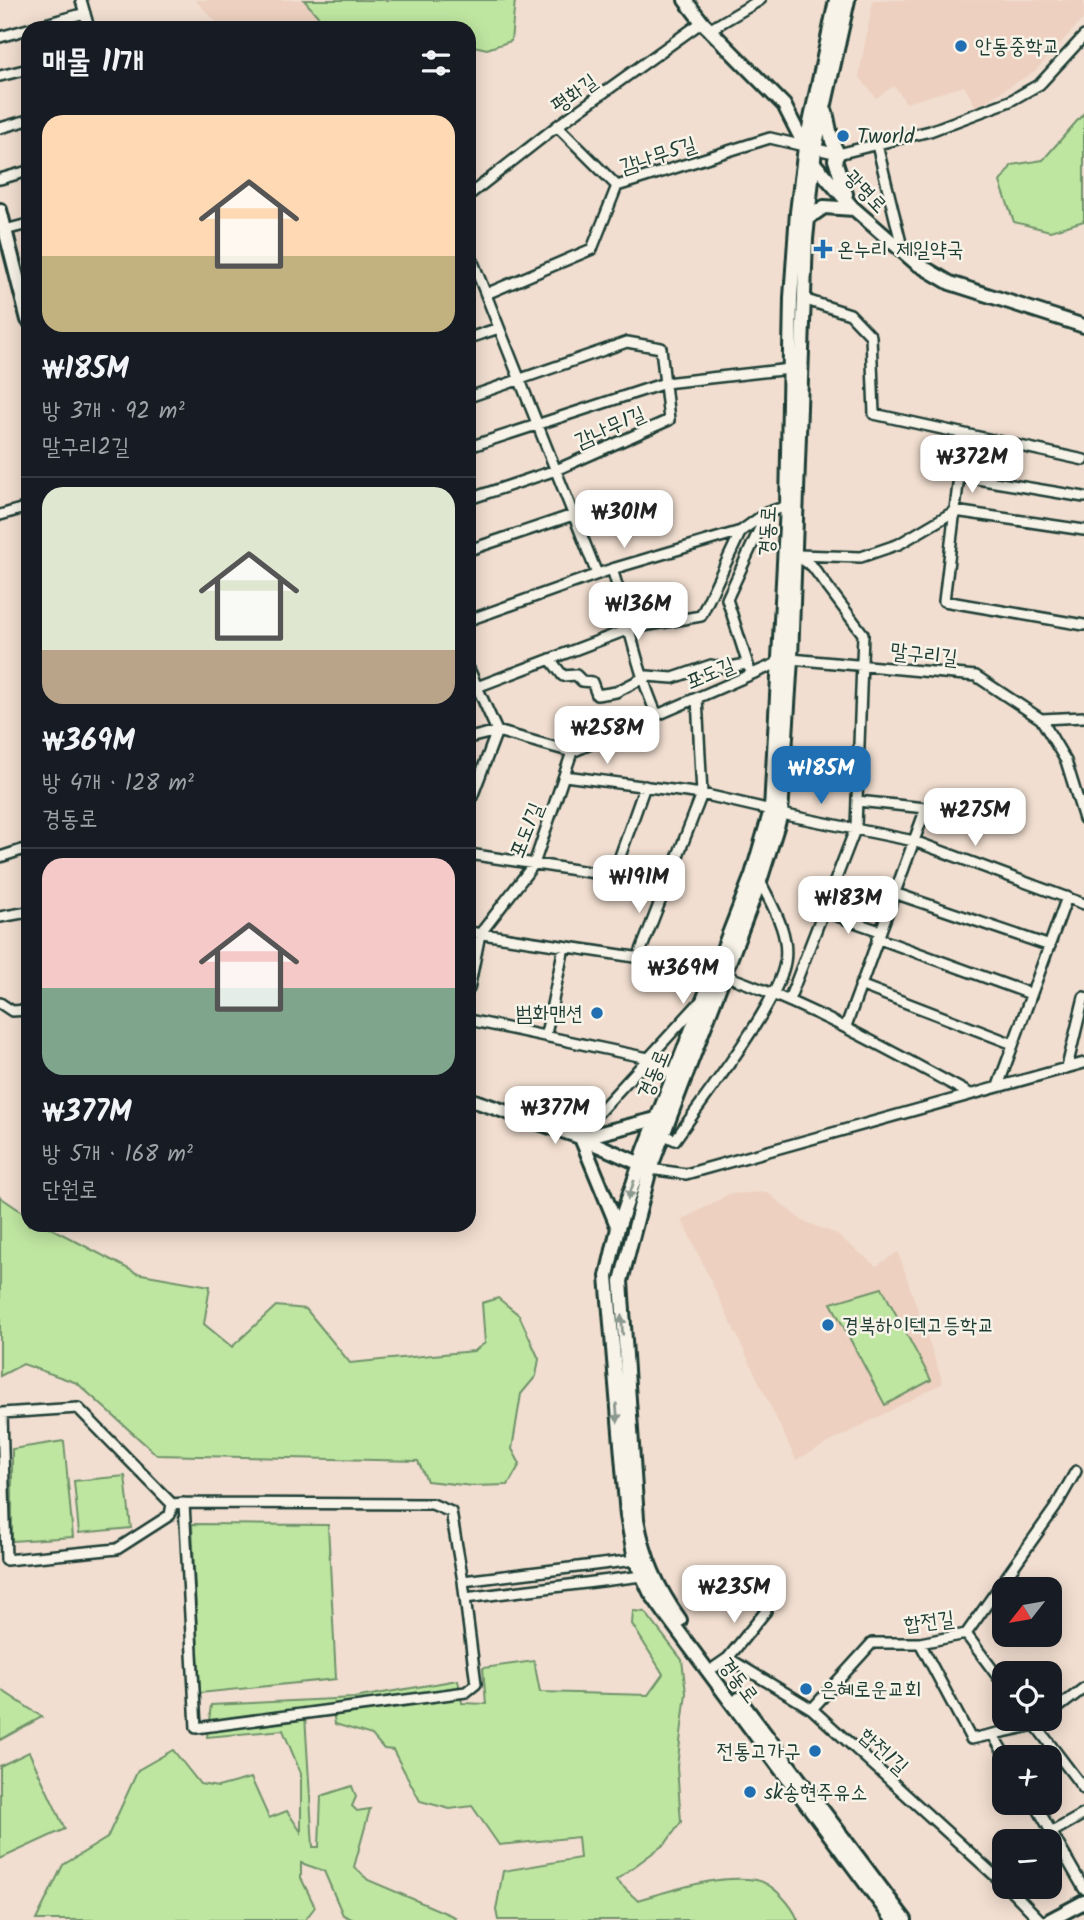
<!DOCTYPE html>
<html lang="ko">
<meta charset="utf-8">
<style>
:root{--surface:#171b24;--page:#242831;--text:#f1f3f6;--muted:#9ea1a6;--line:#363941;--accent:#1f6fb2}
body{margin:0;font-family:Kalam,"Poor Story",sans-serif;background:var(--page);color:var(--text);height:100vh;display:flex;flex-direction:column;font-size:26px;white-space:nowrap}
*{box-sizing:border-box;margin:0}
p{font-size:23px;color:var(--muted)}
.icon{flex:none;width:38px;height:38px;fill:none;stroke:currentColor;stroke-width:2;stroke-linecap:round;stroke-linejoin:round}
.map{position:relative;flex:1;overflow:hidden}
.side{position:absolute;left:21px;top:21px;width:455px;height:1211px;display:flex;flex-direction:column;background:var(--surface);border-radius:21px;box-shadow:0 4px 18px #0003}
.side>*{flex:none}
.needle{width:46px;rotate:239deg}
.controls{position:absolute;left:992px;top:1577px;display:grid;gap:14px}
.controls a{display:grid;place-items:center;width:70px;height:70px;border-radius:14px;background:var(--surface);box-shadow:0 4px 18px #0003;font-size:35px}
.price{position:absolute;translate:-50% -60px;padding:0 16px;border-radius:14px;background:#fff;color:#222;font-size:23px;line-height:46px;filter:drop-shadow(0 2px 4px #0008)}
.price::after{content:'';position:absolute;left:50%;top:42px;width:21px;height:16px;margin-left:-10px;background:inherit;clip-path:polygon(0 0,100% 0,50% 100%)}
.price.active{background:var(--accent);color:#fff}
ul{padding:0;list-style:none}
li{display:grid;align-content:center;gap:14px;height:371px;padding:0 21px}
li+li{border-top:2px solid var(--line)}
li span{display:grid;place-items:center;height:217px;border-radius:21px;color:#555}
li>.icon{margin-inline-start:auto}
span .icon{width:126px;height:126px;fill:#fffc;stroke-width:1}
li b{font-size:30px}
h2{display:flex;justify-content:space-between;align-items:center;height:84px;padding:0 21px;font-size:30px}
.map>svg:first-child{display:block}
</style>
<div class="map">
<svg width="1084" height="1920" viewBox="0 0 1084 1920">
<rect width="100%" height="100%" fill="#f1ded0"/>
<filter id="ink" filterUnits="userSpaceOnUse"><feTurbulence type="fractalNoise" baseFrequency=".0143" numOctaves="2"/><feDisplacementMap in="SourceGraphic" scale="14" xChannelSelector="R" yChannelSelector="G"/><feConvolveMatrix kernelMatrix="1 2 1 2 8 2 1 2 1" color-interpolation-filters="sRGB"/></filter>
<g filter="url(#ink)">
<!-- built -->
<path fill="#edd0bf" d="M195,0H304L328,28H222Z
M873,0H1084V18L1035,71L976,107L964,86L906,103L894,86L876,98L859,76Z
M767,1192L801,1220L836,1234L876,1266L898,1252L943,1383L796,1460L682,1220L729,1194Z"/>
<!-- green -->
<path fill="#bfe6a1" stroke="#6f926a" stroke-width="2" d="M304,0H515L511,41L487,49L469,45V28H328Z
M1084,113V221L1050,231L1014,222L1000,182L1012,165L1043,160Z
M0,1197L28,1216V1225H45L136,1273L210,1286L204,1324L232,1347L276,1306L306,1309L350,1363L474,1351L485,1343L482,1303L498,1298L519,1315L539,1359L536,1376L521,1394L512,1449L520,1464L508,1485L473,1486L427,1481L418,1461L157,1455L77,1383L23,1364L0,1376Z
M882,1288L931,1380L885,1405L831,1303Z
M64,1441L73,1537L12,1541V1449Z
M125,1476L131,1528L79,1533L74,1481Z
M192,1524L328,1525L336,1679L200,1693Z
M633,1611L645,1612L682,1660L686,1693L677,1767L681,1822L666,1843L616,1880L637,1900C674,1890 717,1874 756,1880C773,1883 792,1905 798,1920H498L496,1910L503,1871L580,1858L578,1837L499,1845L472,1806L450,1809L420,1801L393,1750L384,1749L372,1735L335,1724L333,1712L305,1715L313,1847H319L321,1796L352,1786L356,1797L352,1806L357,1811L370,1809L354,1867L368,1880L455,1917L453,1920H354L343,1915L324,1871L301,1863V1878L315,1907L305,1920H36L63,1865L107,1838L138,1770L173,1750L200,1784L218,1787L251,1778L269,1818L287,1811L301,1832V1774L283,1730L207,1737L211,1705L354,1698L458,1680L462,1703L486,1704L483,1668L534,1661L540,1692L648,1695L663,1674L632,1624Z
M0,1689L42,1717L0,1740Z
M29,1752L65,1829L0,1859V1766Z"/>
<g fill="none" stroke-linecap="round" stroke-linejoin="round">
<!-- street casing -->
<g stroke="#1f3d34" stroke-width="14">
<path id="street" d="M81,0L89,28
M31,28L85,13
M709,30L760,0
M0,37L28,29
M0,76L28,69
M557,126L617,186
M0,128L28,120
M877,145L903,251
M0,179L28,171
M469,195L557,126L702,22
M5,230L28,224
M469,252L597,574
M486,294L592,249L617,186L770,138L838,154L930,131L1010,101L1040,84L1084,36
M803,299L850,314L871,336L874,414L1084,460
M469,338L499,328
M469,397L627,342L661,348L669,420L556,470L469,499
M469,447L665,383L790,369
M1084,497L959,476L944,601L1084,625
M0,515L28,507
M469,550L573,515
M797,555L861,557L899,544L955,511L1084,530
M612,569C628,618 636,668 657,715
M469,620L612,569L741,531L766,513L787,506
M550,659L563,676L576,675L582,681L592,682L597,695L616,692L647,676L673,678L711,665L725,668L746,664
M791,659L976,676L1041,719L1084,717
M749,668L727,599L766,515
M469,669L497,731L469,805
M469,690L632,628L701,616L741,531
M1041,719L1066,761L1084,819
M469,738L497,731L572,752L780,662
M565,776L702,794L771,810
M781,814L914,841L1084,904
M469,854L668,884
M0,857L28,848
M613,876L645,786
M894,893L1050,946
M825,912L880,931
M0,917L28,912
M469,932L714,969
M877,938L1031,994
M638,958L702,794L697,698
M724,975C811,1006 889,1050 970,1094
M860,985L1013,1044
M469,989L480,934L534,864L572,752
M789,1000L856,827L863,634L812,566L795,555
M0,1003L12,1011L28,1010
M469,1020L648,1058L674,1075
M846,1026L926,808L857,801
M546,1034L564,947
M1067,1067L1084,997
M998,1086L1067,897
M662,1134L675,1140C702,1100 778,1005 785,962C790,933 772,906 760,881
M577,1136L700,1002
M650,1169L686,1174L1084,1063
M172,1504L170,1515L117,1549L6,1560L2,1413L78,1408L172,1504L184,1503
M635,1560L463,1581L465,1598L642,1576
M463,1581L451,1512L432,1504L184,1503L196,1728L466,1692L476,1684L465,1598
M966,1634L1004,1685
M920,1643L971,1739L1035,1725L1044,1718
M728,1658L766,1611
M715,1667L728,1658L812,1709L1004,1884
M812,1709L872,1643H920L966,1634L1055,1508L1076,1471
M1050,1714L1084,1688
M1030,1718L1084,1789
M993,1735L1006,1757
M1034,1802L1084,1889
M1052,1832L1084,1814
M1007,1886L1040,1920"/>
</g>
<!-- secondary casing -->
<g stroke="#1f3d34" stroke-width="18">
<path id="secondary" d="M685,0L702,22L784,105L813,162L852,207L916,263L950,283L1084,326
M836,0L805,147L797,212L791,298L787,506L771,810L752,875L645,1149L618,1228L607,1276L627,1516L635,1560L650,1592L667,1616L893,1920
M826,112L832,141L838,154L835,160L846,194
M0,210L28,320
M808,218L824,207L854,209
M469,1099L577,1136L645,1166
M618,1228L581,1138L656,1119
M680,1620C657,1588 644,1558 637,1519L621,1281L650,1169L760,881L781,814L791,659L806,239L815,149L848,0
M739,1699L905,1920
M1050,1920L1084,1902"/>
</g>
<!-- street -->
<use href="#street" stroke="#f7f3e8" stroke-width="9"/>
<!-- secondary -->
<use href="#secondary" stroke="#f7f3e8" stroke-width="12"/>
</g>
<!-- one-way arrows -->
<defs><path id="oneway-solid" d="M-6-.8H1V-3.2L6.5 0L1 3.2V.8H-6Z" transform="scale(1.75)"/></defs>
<g fill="#8b988e">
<use href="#oneway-solid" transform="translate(631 1190) rotate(109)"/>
<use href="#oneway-solid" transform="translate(622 1325) rotate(-94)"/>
<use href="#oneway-solid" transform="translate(617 1413) rotate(85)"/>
</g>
</g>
<!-- markers -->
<g fill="#1f6fb2" stroke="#f7f3e8" stroke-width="2.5">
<circle cx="961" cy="46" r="7"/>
<circle cx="843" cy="136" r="7"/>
<path d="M819.5 238.5h7v7h7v7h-7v7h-7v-7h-7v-7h7z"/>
<circle cx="597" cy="1013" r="7"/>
<circle cx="828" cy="1325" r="7"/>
<circle cx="806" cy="1689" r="7"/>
<circle cx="815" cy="1751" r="7"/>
<circle cx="750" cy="1792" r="7"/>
</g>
<g text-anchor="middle" stroke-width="5" stroke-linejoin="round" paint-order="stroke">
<!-- poi labels -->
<g font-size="21" fill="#1f3d34" stroke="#f7f3e8" text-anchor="start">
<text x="975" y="53">안동중학교</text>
<text x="857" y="143">Tworld</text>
<text x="837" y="256">온누리 제일약국</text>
<text x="583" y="1020" text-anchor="end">범화맨션</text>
<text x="842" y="1332">경북하이텍고등학교</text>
<text x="820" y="1696">은혜로운교회</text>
<text x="801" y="1758" text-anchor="end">전통고가구</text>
<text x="764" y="1799">sk송현주유소</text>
</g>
<!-- street labels -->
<g font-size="21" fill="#1f3d34" stroke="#f7f3e8">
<text transform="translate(574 93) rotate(-36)" y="7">평화길</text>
<text transform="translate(658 155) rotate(-18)" y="7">감나무5길</text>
<text transform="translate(866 191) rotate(46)" y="7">광명로</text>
<text transform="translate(610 427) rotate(-24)" y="7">감나무1길</text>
<text transform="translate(767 531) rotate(-87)" y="7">경동로</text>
<text transform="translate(924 654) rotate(6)" y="7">말구리길</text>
<text transform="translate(710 673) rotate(-23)" y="7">포도길</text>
<text transform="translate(526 830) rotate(-68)" y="7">포도1길</text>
<text transform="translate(653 1074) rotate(-68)" y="7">경동로</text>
<text transform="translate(929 1621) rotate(-7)" y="7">합전길</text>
<text transform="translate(739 1680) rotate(53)" y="7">경동로</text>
<text transform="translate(884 1751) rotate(42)" y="7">합전1길</text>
</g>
</g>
</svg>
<div class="controls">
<a><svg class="needle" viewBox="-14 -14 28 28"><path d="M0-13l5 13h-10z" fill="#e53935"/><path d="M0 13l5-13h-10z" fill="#9ea1a6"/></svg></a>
<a><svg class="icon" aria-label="locate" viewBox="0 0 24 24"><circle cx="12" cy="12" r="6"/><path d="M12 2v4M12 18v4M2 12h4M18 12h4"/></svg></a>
<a>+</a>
<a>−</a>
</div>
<b class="price" style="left:972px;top:495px">₩372M</b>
<b class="price" style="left:624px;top:550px">₩301M</b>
<b class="price" style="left:638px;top:642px">₩136M</b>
<b class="price" style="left:607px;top:766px">₩258M</b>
<b class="price active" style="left:821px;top:806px">₩185M</b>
<b class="price" style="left:975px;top:848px">₩275M</b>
<b class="price" style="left:639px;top:915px">₩191M</b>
<b class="price" style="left:848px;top:936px">₩183M</b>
<b class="price" style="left:683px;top:1006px">₩369M</b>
<b class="price" style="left:555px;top:1146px">₩377M</b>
<b class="price" style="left:734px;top:1625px">₩235M</b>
<section class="side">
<h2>매물 11개<svg class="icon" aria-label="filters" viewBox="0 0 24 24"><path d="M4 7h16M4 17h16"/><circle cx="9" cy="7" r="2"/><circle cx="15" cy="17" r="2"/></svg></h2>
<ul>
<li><span style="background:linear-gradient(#ffd9b3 65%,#c2b280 0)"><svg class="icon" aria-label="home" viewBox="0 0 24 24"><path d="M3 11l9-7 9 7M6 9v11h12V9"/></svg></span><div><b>₩185M</b><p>방 3개 · 92 m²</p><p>말구리2길</p></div></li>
<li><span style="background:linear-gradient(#dfe7d0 75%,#b9a48a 0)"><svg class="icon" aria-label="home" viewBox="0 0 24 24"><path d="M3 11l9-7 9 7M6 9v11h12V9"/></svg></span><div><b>₩369M</b><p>방 4개 · 128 m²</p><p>경동로</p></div></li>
<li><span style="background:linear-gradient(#f6c9c9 60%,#7fa58c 0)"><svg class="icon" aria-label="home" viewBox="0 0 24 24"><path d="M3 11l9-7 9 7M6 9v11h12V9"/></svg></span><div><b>₩377M</b><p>방 5개 · 168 m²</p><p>단원로</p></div></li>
</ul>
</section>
</div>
